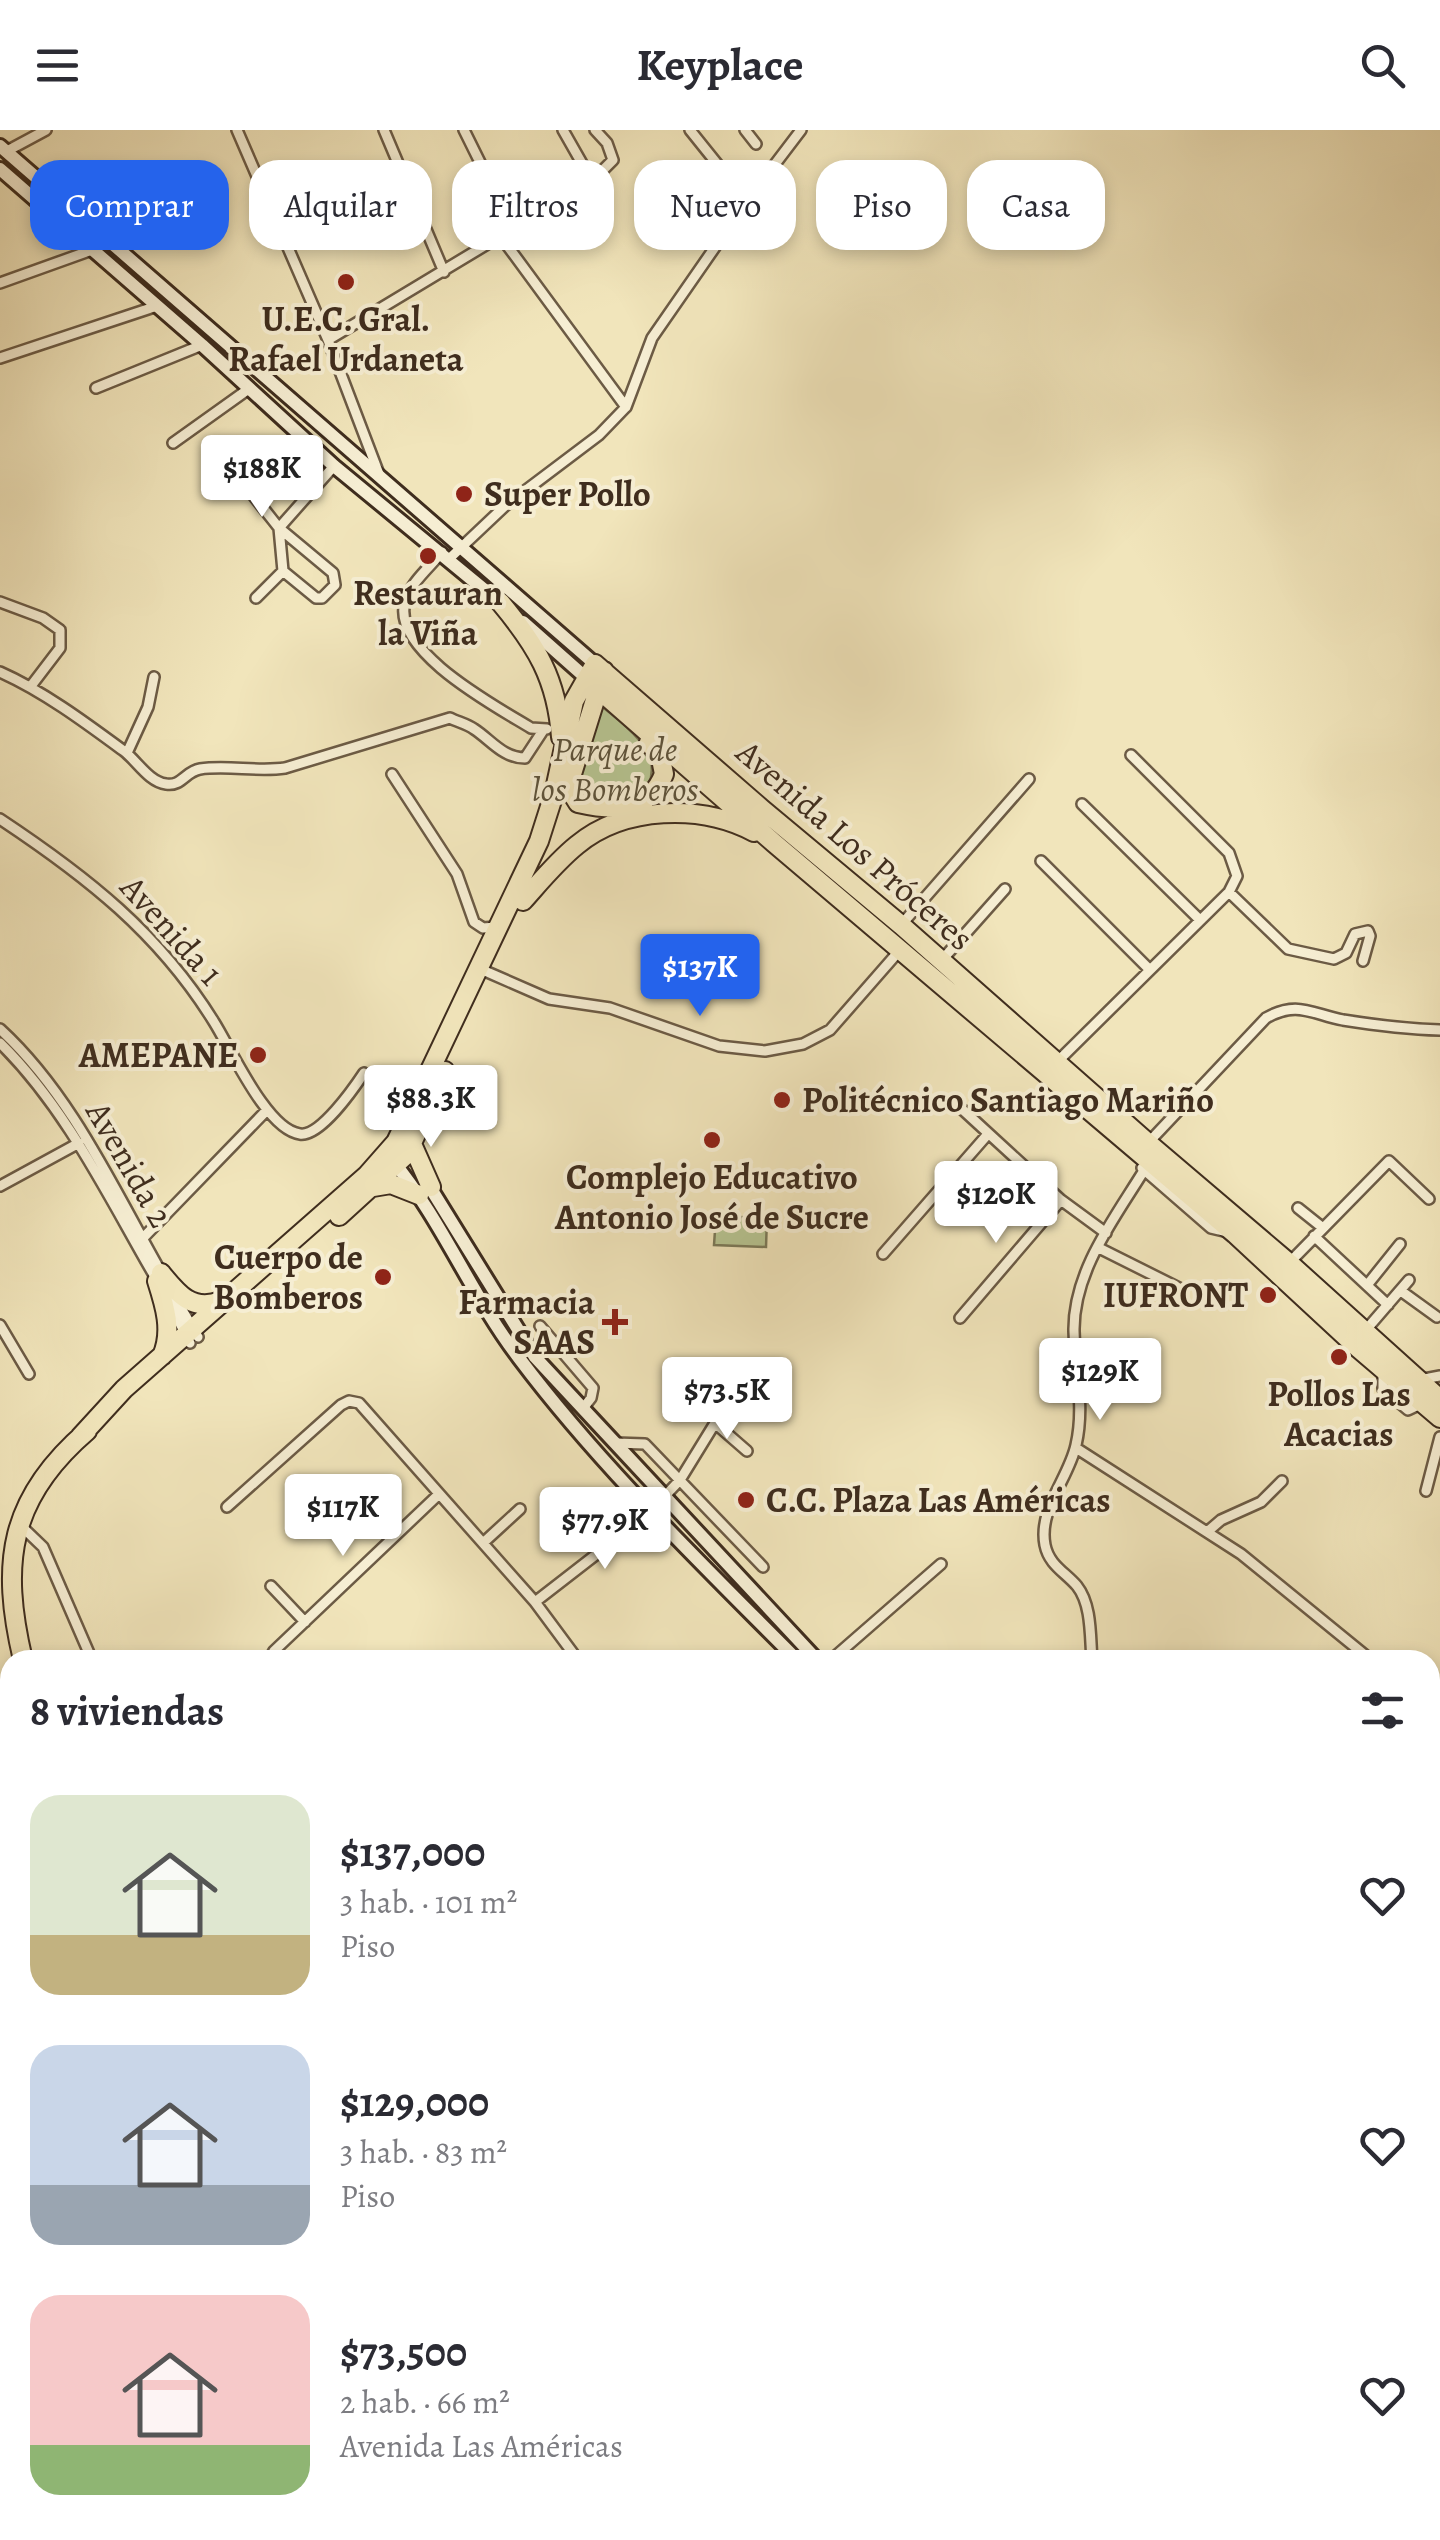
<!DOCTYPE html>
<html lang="es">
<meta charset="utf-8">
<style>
:root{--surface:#fff;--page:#f2f2f3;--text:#2b2b33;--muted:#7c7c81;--accent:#2563eb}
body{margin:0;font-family:Alegreya,serif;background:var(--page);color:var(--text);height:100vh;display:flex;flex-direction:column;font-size:38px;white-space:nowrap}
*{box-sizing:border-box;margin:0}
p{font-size:32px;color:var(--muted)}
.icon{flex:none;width:55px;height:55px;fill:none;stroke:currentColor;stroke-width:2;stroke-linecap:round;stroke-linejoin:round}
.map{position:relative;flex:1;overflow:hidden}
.panel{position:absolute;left:0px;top:1520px;width:1440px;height:890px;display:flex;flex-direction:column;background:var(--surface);border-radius:30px 30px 0 0;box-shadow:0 5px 15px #0003}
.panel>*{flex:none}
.top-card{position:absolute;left:30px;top:30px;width:1380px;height:90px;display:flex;gap:20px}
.price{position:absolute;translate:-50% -85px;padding:0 22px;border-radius:10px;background:#fff;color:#222;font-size:32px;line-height:65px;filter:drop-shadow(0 2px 5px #0008)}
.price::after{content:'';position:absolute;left:50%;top:60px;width:30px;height:22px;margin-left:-15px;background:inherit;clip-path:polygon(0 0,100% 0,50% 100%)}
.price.on{background:var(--accent);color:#fff}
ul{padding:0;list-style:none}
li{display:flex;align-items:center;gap:30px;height:250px;padding:0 30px}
li span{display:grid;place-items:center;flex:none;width:280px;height:200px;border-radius:30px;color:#555}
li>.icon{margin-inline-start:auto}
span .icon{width:120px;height:120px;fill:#fffc;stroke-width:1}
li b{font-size:42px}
h2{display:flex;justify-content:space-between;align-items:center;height:120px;padding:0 30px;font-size:42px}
.pill{padding:0 35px;border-radius:30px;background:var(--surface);box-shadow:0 5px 15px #0003;font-size:35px;line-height:90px}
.pill.on{background:var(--accent);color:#fff}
header{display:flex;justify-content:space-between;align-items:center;height:130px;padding:0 30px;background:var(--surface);font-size:45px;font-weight:600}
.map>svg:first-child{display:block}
</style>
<header><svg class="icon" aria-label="menu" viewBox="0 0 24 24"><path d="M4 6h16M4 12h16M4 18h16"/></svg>Keyplace<svg class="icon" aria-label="search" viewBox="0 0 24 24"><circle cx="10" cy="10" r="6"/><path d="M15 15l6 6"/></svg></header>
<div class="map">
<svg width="1440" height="2410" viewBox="0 0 1440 2410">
<rect width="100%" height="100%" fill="#f1e5bb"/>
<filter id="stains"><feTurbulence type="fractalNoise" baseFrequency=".002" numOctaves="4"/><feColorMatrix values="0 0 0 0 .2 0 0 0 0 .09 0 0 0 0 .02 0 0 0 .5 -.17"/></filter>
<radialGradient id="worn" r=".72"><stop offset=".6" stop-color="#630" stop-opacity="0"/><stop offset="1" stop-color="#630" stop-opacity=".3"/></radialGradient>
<!-- green -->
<path fill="#b7c592" stroke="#7b7958" stroke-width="2.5" d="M600,575C630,599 675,631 638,669L583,670L573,655Z
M716,1086L767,1088L766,1117L714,1115Z
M1440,1919V2058L1430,2043V1924Z"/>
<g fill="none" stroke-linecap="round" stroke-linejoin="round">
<!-- river -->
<path stroke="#9ebdba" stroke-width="20" d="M0,1688L3,1705L0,1743
M0,1768L10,1823
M677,2400L682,2410"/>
<!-- street casing -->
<g stroke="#6c5b45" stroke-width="14">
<path id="street" d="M237,0L328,210L379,344
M384,0L444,142
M464,0L513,99
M563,0L592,51
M690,0L747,71
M745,0L756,14
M7,21L46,0
M501,107L626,277
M0,153L92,120
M328,210L592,51L613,30L607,13L595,0
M0,228L157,176
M96,258L202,215
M173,313L250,258
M249,360L279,398L283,441
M442,422C430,437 410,453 405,472C391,521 497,577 531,598L547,599
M450,428L505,376L599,305L626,277L652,208L747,71L801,0
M256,468L283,441L316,468H322L335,455L333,443L279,398L334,336
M0,472L43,488L60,500V518L31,556
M0,542C43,561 86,593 124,621C137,631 149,652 166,654C181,657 186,641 200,639C228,635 257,642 285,638L450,588C458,592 467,594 474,599C491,610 503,628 525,628L544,599
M127,623L148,577L154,547
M392,644L457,744L474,792L483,798L496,797
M1082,674L1200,790
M0,689C86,746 159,803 214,892C231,919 267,1000 300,1004C320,1007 354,958 364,943
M1041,731L1149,839
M1229,762L1288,819L1334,829L1346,823L1355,804L1368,801L1370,806L1363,831
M901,795L1029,649
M941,831L1005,759
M478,838L549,869L610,878L719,916L765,921L803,914L830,900L900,820
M0,899C72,965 114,1060 162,1144
M0,913C68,980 110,1070 158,1152
M1057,932L1229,762L1237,746L1229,723L1131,625
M963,980L1061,1070L1106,1103
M1148,1013L1266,888C1297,870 1312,884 1343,890C1375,895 1408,899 1440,900
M1142,1038L1211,1098L1228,1102
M0,1056L79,1013
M1298,1078L1323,1098
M1314,1106L1388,1175
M142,1109L267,980
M1099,1118L1179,1158
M883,1124L988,1004
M1290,1132L1389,1031L1429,1069
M1368,1154L1400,1114
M1401,1161L1437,1187
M174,1166L198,1207
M170,1174L190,1213
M960,1188L1061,1070
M0,1195L29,1244
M540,1196L593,1258L591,1268L584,1277
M1365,1201L1409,1150
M1383,1240V1259L1408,1280L1423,1273
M1419,1250L1440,1246
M716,1294L747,1321
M615,1313L645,1314L763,1437
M1076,1318L1241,1424L1371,1530
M1426,1361L1440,1307
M664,1367L680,1350L739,1254
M227,1377L341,1275L349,1271L359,1273L535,1472L578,1530
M18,1393L43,1417L92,1530
M1207,1402L1221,1390L1261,1372L1282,1351
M483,1413L520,1379
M271,1456L305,1492
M535,1472L651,1382
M269,1530L274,1521L438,1365
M831,1530L941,1434
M1092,1530C1090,1507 1092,1475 1077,1456C1065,1442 1049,1435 1045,1415C1038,1379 1069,1348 1076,1315C1085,1276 1075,1239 1074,1201C1073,1142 1114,1089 1143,1042
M1430,1594L1440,1607
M1430,1693L1440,1677
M1430,1911L1440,1910
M1430,2089L1440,2104
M0,2239L10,2249
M1430,2294L1440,2296
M0,2343L10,2333
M168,2400L179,2410
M952,2400L966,2410
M1274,2400L1287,2410
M1377,2400L1389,2410
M1120,2410L1127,2400
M1332,2410L1341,2400"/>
</g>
<!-- secondary casing -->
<g stroke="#3f2d1e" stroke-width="18">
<path id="secondary" d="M0,16L595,534
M0,39L202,215L334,336L504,476
M523,492L585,547
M392,1030C442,1090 471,1165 519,1228C601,1337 701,1433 797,1530
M428,1054L535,1227L817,1530
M0,1973L10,1987
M0,2028L10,2040
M1430,2249L1440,2257
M1430,2272L1440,2280
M268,2400L275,2410
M311,2400L319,2410"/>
</g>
<!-- highway casing -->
<g stroke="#3f2d1e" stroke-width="22">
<path id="highway" d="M500,472C536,515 557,549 561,607
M590,552L774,713L1235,1104L1359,1219L1440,1288
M568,657L578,673C613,681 649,683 664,644L661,629L649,612
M567,660L604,541
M523,771C540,752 557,731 577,715C624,676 701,674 754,702
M412,1014L431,1057
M373,1057L391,1054L419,1065
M339,1086L407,1024L445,941
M161,1143C178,1164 192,1182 221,1171
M157,1151C165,1176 173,1201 162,1226
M80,1307L124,1259L367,1045L396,1012L539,711L554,664L574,571L595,534L762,679L901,795L1148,1013L1289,1133L1440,1269
M23,1530C0,1433 9,1368 87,1301
M0,1752L10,1748"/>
</g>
<!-- street -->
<use href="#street" stroke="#f6eed3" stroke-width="9"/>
<!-- secondary -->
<use href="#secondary" stroke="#f6eed3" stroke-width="12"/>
<!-- highway -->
<use href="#highway" stroke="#f1e5bb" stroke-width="18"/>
</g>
<!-- markers -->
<g fill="#8f2418" stroke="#f6eed3" stroke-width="4">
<circle cx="346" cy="152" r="10"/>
<circle cx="464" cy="364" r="10"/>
<circle cx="428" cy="426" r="10"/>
<circle cx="258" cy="925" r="10"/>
<circle cx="782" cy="970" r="10"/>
<circle cx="712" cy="1010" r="10"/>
<circle cx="383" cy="1147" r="10"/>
<circle cx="1268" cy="1165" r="10"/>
<path d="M610 1177h10v10h10v10h-10v10h-10v-10h-10v-10h10z"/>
<circle cx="1339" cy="1227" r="10"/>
<circle cx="746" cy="1370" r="10"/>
</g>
<g text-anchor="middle" stroke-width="8" stroke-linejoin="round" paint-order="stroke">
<!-- poi labels -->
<g font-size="35" font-weight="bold" fill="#3f2d1e" stroke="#f6eed3">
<text x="346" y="201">U.E.C. Gral.<tspan x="346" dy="40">Rafael Urdaneta</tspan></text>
<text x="484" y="376" text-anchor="start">Super Pollo</text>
<text x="428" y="475">Restauran<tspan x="428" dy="40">la Viña</tspan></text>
<text x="238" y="937" text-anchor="end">AMEPANE</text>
<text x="802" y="982" text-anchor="start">Politécnico Santiago Mariño</text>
<text x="712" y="1059">Complejo Educativo<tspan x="712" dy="40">Antonio José de Sucre</tspan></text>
<text x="363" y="1139" text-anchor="end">Cuerpo de<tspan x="363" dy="40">Bomberos</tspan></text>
<text x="1248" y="1177" text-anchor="end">IUFRONT</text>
<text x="595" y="1184" text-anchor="end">Farmacia<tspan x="595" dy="40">SAAS</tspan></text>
<text x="1339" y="1276">Pollos Las<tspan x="1339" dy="40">Acacias</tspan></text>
<text x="766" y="1382" text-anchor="start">C.C. Plaza Las Américas</text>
</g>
<!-- park labels -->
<g font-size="35" font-style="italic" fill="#5d533b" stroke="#f6eed3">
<text x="615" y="631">Parque de<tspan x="615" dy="40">los Bomberos</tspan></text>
</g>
<!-- street labels -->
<g font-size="35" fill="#3f2d1e" stroke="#f6eed3">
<text transform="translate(855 715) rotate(41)" y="12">Avenida Los Próceres</text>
<text transform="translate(172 800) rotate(48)" y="12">Avenida 1</text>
<text transform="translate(130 1034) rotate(60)" y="12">Avenida 2</text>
</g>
</g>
<rect width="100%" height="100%" filter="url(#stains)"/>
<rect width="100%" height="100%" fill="url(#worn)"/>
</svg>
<b class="price" style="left:262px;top:390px">$188K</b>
<b class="price on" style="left:700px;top:889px">$137K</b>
<b class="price" style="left:431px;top:1020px">$88.3K</b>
<b class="price" style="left:996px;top:1116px">$120K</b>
<b class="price" style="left:1100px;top:1293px">$129K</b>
<b class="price" style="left:727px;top:1312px">$73.5K</b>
<b class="price" style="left:343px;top:1429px">$117K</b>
<b class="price" style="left:605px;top:1442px">$77.9K</b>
<div class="top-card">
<a class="pill on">Comprar</a>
<a class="pill">Alquilar</a>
<a class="pill">Filtros</a>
<a class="pill">Nuevo</a>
<a class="pill">Piso</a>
<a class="pill">Casa</a>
</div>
<section class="panel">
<h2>8 viviendas<svg class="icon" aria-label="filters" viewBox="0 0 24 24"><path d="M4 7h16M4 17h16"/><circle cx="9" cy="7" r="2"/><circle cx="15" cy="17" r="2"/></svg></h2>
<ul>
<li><span style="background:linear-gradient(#dfe7d0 70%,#c2b280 0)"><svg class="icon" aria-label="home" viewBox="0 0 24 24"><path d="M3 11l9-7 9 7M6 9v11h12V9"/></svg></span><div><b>$137,000</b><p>3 hab. · 101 m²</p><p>Piso</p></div><svg class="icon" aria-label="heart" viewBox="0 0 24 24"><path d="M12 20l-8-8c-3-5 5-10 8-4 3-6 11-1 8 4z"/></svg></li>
<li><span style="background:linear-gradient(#c9d6e8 70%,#9aa5b1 0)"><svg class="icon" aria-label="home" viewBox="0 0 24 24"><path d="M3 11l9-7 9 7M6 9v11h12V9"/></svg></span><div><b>$129,000</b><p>3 hab. · 83 m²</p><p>Piso</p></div><svg class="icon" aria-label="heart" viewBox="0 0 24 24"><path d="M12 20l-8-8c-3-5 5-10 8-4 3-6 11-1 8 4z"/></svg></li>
<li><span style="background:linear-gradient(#f6c9c9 75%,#8fb573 0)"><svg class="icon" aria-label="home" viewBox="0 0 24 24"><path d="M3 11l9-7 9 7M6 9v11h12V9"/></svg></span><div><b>$73,500</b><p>2 hab. · 66 m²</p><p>Avenida Las Américas</p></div><svg class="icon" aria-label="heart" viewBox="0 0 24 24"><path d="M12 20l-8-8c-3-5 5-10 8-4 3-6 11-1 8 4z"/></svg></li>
</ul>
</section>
</div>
